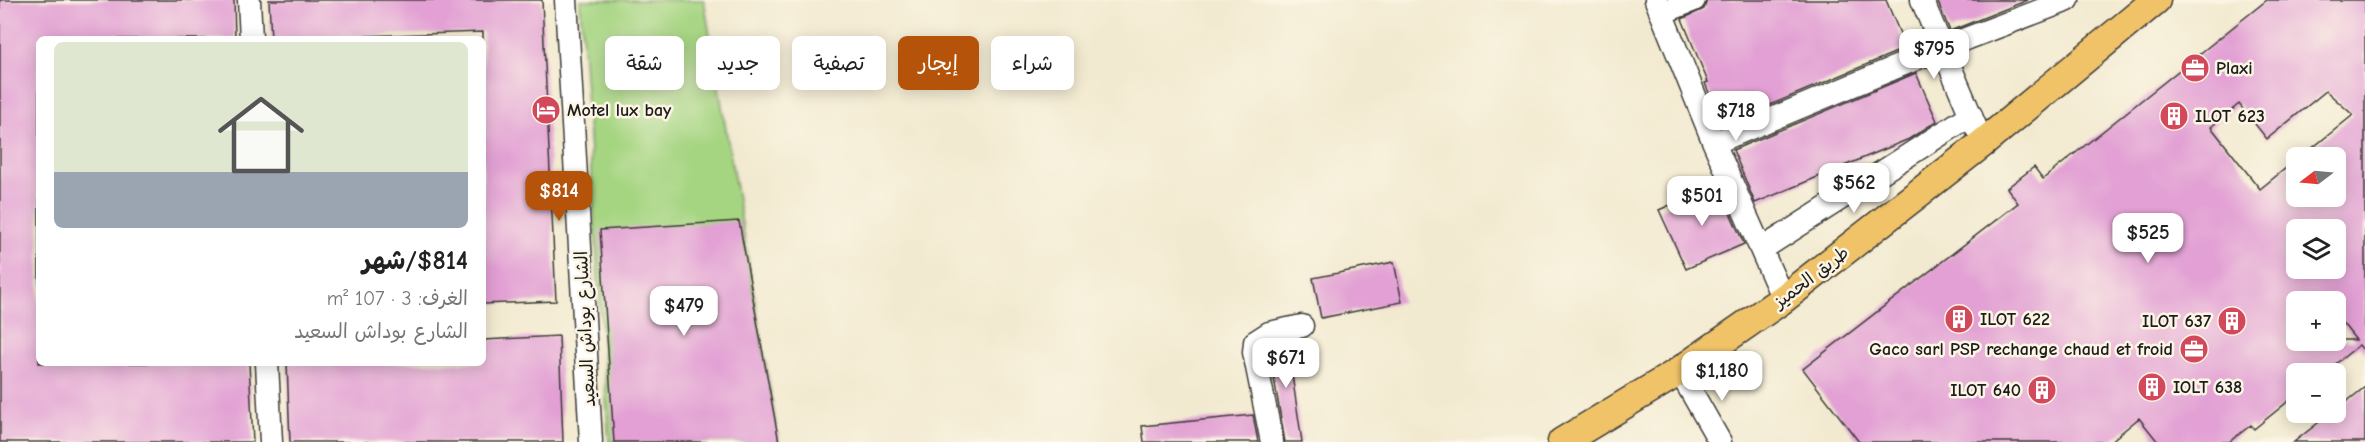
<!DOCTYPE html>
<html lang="ar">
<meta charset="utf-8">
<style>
:root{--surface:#fff;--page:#f6f6f6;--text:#222;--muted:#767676;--line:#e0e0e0;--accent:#b45309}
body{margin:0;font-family:"Comic Neue","Playpen Sans Arabic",sans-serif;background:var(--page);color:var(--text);direction:rtl;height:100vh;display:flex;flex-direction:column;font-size:22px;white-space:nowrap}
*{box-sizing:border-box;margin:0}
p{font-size:20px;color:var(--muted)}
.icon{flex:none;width:33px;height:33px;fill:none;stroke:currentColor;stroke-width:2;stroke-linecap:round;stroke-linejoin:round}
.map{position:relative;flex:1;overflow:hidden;direction:ltr}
.panel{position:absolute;left:36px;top:36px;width:450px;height:330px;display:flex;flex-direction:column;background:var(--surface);border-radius:9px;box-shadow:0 3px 15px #0003;direction:rtl}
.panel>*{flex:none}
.hud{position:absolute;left:504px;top:36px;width:570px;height:54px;direction:rtl;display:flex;gap:12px}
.needle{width:39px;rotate:254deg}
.controls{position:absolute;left:2286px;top:147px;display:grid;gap:12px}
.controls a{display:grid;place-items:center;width:60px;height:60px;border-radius:9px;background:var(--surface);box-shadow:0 3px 15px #0003;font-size:30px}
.price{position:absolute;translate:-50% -51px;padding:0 14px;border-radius:12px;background:#fff;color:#222;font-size:20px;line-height:39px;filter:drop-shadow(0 2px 3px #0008)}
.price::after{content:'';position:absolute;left:50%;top:36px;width:18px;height:14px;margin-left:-9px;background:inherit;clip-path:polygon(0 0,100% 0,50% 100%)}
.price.on{background:var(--accent);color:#fff}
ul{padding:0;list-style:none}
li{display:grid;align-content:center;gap:12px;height:318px;padding:0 18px}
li+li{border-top:2px solid var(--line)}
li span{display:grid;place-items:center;height:186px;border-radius:9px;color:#555}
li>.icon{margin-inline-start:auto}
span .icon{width:108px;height:108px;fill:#fffc;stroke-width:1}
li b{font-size:26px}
.chip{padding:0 21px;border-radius:9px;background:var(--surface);box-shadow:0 3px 15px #0003;font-size:21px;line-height:54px}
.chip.on{background:var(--accent);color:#fff}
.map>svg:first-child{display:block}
</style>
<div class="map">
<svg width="2365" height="442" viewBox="0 0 2365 442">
<rect width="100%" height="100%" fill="#fcf5e5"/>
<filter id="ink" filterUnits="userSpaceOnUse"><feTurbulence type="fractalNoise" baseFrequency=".0167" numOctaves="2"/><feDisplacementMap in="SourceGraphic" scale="12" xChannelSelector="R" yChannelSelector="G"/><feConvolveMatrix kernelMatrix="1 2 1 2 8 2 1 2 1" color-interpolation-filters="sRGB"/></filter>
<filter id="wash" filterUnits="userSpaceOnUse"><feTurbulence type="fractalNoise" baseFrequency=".008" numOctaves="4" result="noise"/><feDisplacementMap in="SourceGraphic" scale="24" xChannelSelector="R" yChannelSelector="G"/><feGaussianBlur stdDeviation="1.35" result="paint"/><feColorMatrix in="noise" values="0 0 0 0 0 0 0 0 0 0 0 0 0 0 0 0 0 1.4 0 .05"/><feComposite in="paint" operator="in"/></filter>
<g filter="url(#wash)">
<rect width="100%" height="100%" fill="#f2ead0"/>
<!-- green -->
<path fill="#a6d582" stroke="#61784f" stroke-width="1.5" d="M580,0H704L779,442H609Z"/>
<g id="blocks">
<!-- building -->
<path fill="#e2a0d4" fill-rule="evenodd" d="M0,0H234L235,39H39V363H249L253,442H0Z
M269,0H542L556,301L483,304V32L271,39Z
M1707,0H1886L1906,48L1722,125L1705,83L1708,82L1682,19L1704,9Z
M1937,0H2028L1950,31Z
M2267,0H2365V352L2359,345L2323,374H2296V395L2254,429L2251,425L2229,442H2158L2139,418L2110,442H1859L1803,369L2018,203L2007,188L2034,167L2043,179ZM2326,91L2353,115L2300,158H2336V196H2296V160L2260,189L2211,127L2239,104L2267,139ZM2296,230H2336V268H2296ZM2296,302H2336V315L2356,340H2296Z
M1916,73L1937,121L1909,139L1755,203L1733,150Z
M1717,184L1744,244L1686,269L1659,210Z
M739,221L779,442H614L600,230Z
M1394,262L1402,302L1321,318L1313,278Z
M559,336L563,442H290L287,363H483V340Z
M1294,342L1299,367L1291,368L1302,442H1285L1269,349L1274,346Z
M2365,387V442H2294L2332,412H2336V410Z
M1253,415L1258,442H1144L1142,426Z"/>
</g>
</g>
<g filter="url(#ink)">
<use href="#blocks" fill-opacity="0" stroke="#3c3b37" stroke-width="1.5"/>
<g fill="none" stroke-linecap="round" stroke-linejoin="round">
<!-- minor casing -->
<g stroke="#3c3b37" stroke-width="25">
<path id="minor" d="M249,0L251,39
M566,0L591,442
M1656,0L1714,143L1783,299
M1922,0L1976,128
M1661,13L1694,0
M1714,143L1942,48L2068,0
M1762,249L1971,115
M267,363L271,442
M1687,384L1720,442
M1272,442L1254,352L1255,342L1269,333L1302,326"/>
</g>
<!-- major casing -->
<g stroke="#3c3b37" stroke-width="31">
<path id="major" d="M1562,442L1675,374L1783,299L1983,143L2156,0"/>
</g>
<!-- minor -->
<use href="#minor" stroke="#fff" stroke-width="22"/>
<!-- major -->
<use href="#major" stroke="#f1c369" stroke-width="28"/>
</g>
</g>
<!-- icons -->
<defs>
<g id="office-disc" transform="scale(1.5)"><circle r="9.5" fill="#d1495b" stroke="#fcf5e5"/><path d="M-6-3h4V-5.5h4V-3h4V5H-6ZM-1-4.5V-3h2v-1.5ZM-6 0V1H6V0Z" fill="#fff"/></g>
<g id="hotel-disc" transform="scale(1.5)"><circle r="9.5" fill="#d1495b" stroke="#fcf5e5"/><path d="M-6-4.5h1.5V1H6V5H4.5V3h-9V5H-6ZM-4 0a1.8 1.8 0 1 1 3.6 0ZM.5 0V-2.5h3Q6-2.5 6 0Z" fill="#fff"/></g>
<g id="building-disc" transform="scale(1.5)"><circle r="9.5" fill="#d1495b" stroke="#fcf5e5"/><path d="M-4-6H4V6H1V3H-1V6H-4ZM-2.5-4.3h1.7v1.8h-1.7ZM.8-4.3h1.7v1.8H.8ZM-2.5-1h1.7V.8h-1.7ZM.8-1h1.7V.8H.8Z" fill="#fff"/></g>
</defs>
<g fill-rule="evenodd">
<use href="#office-disc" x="2195" y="68"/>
<use href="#hotel-disc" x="546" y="110"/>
<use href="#building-disc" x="2174" y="116"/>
<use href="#building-disc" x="1959" y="319"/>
<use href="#building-disc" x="2232" y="321"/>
<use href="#office-disc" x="2194" y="349"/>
<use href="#building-disc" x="2152" y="387"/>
<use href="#building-disc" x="2042" y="390"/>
</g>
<g text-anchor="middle" stroke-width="5" stroke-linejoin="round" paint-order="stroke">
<!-- poi labels -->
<g font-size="18" font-weight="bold" fill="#1c1c1c" stroke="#fcf5e5" text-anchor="start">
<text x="2216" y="74">Plaxi</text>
<text x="567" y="116">Motel lux bay</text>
<text x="2195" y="122">ILOT 623</text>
<text x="1980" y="325">ILOT 622</text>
<text x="2211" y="327" text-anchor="end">ILOT 637</text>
<text x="2173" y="355" text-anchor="end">Gaco sarl PSP rechange chaud et froid</text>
<text x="2173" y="393">IOLT 638</text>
<text x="2021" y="396" text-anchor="end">ILOT 640</text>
</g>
<!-- street labels -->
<g font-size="18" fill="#1c1c1c" stroke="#fcf5e5">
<text transform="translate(1811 277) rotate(-37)" y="6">طريق الحميز</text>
<text transform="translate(585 329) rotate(-93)" y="6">الشارع بوداش السعيد</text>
</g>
</g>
</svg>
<div class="controls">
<a><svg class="needle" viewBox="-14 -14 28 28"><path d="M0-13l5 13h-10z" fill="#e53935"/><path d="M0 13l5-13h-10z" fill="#767676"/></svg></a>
<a><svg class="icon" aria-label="layers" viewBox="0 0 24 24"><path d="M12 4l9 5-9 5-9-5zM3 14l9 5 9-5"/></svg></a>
<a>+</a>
<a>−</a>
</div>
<b class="price" style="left:1934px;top:80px">$795</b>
<b class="price" style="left:1736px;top:142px">$718</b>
<b class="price" style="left:1854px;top:214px">$562</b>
<b class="price on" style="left:559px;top:222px">$814</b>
<b class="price" style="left:1702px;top:227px">$501</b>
<b class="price" style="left:2148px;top:264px">$525</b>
<b class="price" style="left:684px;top:337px">$479</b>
<b class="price" style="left:1286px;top:389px">$671</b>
<b class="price" style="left:1722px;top:402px">$1,180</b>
<div class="hud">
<a class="chip">شراء</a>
<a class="chip on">إيجار</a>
<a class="chip">تصفية</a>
<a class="chip">جديد</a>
<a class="chip">شقة</a>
</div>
<section class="panel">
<ul>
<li><span style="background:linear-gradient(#dfe7d0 70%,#9aa5b1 0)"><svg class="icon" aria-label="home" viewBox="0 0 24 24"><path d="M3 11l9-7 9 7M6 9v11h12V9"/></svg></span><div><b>$814/شهر</b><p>الغرف: 3 · 107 m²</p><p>الشارع بوداش السعيد</p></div></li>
</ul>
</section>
</div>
